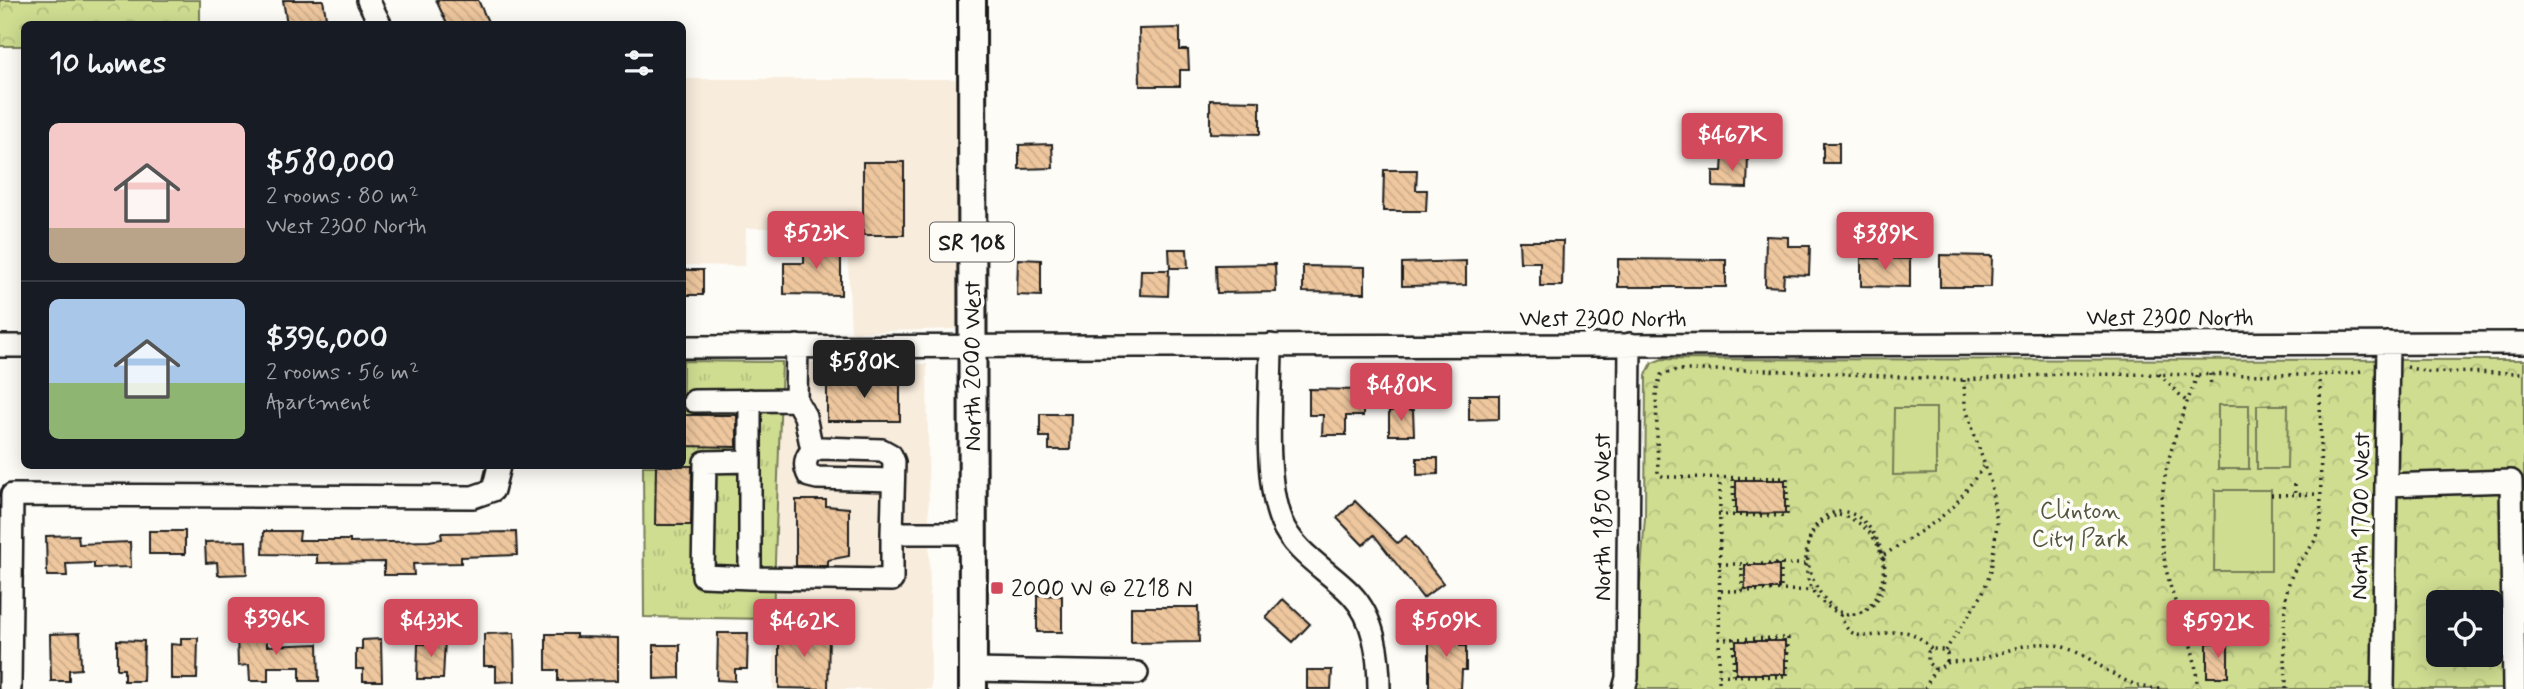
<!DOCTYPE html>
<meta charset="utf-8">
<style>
:root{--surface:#171b24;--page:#242831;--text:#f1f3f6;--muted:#9ea1a6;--line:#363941;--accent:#d1495b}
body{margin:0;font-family:Mynerve,sans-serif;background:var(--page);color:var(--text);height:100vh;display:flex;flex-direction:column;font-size:26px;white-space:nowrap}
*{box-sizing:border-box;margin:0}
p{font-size:23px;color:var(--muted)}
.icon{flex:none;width:38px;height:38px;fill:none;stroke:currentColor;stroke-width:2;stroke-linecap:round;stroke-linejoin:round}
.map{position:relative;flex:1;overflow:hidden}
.drawer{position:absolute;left:21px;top:21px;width:665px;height:448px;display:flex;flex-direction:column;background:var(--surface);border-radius:10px;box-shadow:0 4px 18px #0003}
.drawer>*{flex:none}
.controls{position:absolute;left:2426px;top:590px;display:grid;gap:14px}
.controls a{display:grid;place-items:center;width:77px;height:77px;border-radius:10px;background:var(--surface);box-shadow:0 4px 18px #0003;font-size:35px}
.price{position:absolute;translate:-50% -60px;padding:0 16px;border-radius:7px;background:var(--accent);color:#fff;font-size:23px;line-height:46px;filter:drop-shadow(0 2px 4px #0008)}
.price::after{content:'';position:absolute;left:50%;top:42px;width:21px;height:16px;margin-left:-10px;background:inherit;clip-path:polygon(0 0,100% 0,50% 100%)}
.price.current{background:#222;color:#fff}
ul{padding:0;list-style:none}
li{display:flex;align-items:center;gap:21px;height:175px;padding:0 28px}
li+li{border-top:2px solid var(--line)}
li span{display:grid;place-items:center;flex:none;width:196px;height:140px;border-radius:10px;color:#555}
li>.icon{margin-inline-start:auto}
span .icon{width:84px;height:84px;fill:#fffc;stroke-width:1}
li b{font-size:30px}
h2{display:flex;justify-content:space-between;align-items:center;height:84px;padding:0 28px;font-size:30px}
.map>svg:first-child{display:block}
</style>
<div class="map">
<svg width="2524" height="689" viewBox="0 0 2524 689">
<defs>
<pattern id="grass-tufts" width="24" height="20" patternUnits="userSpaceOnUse" patternTransform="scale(1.75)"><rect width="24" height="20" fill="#cfdd91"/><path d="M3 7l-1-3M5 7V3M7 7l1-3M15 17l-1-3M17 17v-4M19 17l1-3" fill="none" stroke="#b1bd7c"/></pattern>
<pattern id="park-crowns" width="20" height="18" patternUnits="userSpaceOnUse" patternTransform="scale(1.75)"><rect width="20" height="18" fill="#cfdd91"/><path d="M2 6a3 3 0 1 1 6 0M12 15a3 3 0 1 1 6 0" fill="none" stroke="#b1bd7c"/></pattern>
<pattern id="building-back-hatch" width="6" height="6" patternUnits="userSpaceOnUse" patternTransform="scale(1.75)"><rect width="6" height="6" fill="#eec79e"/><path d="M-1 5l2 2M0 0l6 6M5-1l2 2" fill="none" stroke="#ca8"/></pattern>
</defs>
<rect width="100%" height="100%" fill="#fdfcf7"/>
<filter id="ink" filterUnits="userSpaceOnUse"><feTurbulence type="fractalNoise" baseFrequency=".0143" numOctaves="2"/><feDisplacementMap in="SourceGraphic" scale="14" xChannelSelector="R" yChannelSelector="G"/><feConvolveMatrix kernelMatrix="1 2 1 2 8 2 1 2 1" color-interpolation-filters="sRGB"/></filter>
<g filter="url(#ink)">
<!-- built -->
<path fill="#f8ecdc" d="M683,79H957V329L851,332L847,239L837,228H746L745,266L683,265Z
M782,362L927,364L931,689H773Z"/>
<!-- grass -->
<path fill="url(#grass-tufts)" stroke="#767c56" stroke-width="2" d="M683,361L782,362L773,619L644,617L643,466H682Z"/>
<!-- park -->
<path fill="url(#park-crowns)" stroke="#767c56" stroke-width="2" fill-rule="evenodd" d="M0,0H200V24H24V46H0Z
M1662,359L2524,360V689H1636L1639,598L1645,517L1646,375L1652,363ZM2438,602H2490V654H2438Z"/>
<!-- pitch -->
<path fill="#cfdd91" stroke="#767c56" stroke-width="2" d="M2218,405H2249V469H2218Z
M2257,405H2288L2287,469H2257Z
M1894,408H1936V474L1893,475Z
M2215,490H2271V571H2214Z"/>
<!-- building -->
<path fill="url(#building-back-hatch)" stroke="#1c1c1c" stroke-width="2" d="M283,0H323L326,17L287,24Z
M436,0H478L489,24H447Z
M1180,28V50H1188L1189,70H1180V86H1140L1139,29Z
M1210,100L1260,101V134L1210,133Z
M1823,143H1839V163H1823Z
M1052,144L1053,168L1019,169V145Z
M1723,155L1748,156L1747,188L1713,187V171H1722Z
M863,162H904V235H863Z
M1384,170H1417L1416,190H1427L1426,211H1383Z
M1766,236L1788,237V246H1810L1809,275L1784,274L1783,287L1765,286Z
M1519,241H1563L1562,286H1540V262H1520Z
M804,242H841V295L784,294V263H804Z
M1169,249H1187L1188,268H1170Z
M1940,255L1992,256L1991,287H1940Z
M1861,258L1910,259V287L1861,286Z
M1018,259L1041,260V296L1017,295Z
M1618,259L1726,260V287H1618Z
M1466,261V285L1402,286V263Z
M1275,264L1276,292L1217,293L1216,265Z
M1303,266L1365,267V293L1303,292Z
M682,270H703V295H682Z
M1141,270H1169L1168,296L1140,295Z
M827,379H900V421H827Z
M1309,389L1363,390V416H1346V435H1322L1323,415H1309Z
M1469,395H1499V419L1469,420Z
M1413,410L1414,435H1389V411Z
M1040,414H1071L1070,450H1049V437H1040Z
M682,415H737V447L682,446Z
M1417,458H1438V474L1417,475Z
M656,466H692L691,525H655Z
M1736,480H1785V513L1736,514Z
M796,500H826V506L849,508V556L828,560V566H796Z
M1355,501L1397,543L1406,536L1443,583L1423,598L1374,535L1363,545L1337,518Z
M149,531H185V554H149Z
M264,531H300L299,540H350V543L429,541L442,539L441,533L516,532L517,555L461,557V563L413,564L414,575H384V562L317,563V555L263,554Z
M78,535L79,544L130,542L131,567L94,568V563L66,564L67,576H47L46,536Z
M246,541L247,574L218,575L217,562L206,563L205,542Z
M1745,565H1779V589H1745Z
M1037,595L1062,596V632H1037Z
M1283,599L1310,624L1293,642L1266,618Z
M1131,607H1198L1199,642L1131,643Z
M796,626H811V631H829L828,689L779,688V631H795Z
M1460,628V646H1466V670H1462L1461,689H1429V629Z
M80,633L81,669L69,670V681H51L50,634Z
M237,633H267V646L318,644L319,681H300V667H268V681H250L249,665L238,666Z
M514,633L515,681L496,682V666H484V634Z
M718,633H748L747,669H735V681L717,680Z
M546,634H576V637L618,638V680L558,681V670H546Z
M181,638H198L197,679H171V644L181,645Z
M427,638L445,639L443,679H417L418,644H427Z
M381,639L382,681H363V669H356V649H362V640Z
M117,640L144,641L143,681H124V669H117Z
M1736,641H1785V674H1736Z
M2207,643H2228V677H2207Z
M654,645H680V678L654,679Z
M1307,670H1332L1331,689H1307Z"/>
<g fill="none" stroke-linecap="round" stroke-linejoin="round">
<!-- minor casing -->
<g stroke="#1c1c1c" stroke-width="26">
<path id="minor" d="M368,0L380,24
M1271,345C1271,394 1263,477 1281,521C1294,553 1328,570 1351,594C1375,619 1379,656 1379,689
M0,346H24
M682,347L2524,343
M750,400V578L892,580V533H973
M796,400L805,416L812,450
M694,401L796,400L797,346
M750,461L705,462L703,576L750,578
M2386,485L2511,481L2514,689
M892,533L894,462L891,455L882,450L821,448C806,451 802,463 809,476L817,478L893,480
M973,670L1137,673
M10,689L12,495L473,497L493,490L499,466
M1624,689L1627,678L1630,344
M2383,689L2388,343"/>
</g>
<!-- major casing -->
<g stroke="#1c1c1c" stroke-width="32">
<path id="major" d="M972,0L973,689"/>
</g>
<!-- path -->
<path stroke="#1c1c1c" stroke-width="3.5" stroke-dasharray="2 5" stroke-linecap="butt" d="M2407,367L2427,372L2524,373
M2159,374L2187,402
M2210,374L2211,388
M1733,479L1734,515
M2295,484V495
M2271,495L2320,494
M1718,515L1787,516V478L1664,477L1658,474L1656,391L1661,375L1677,370H1766L1964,380L2061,374L2320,375L2352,373L2366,370
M1839,515C1875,522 1894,562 1877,595C1840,663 1765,531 1839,515Z
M1884,555L1935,522L1954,506L1985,465
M1719,564H1807
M1781,564V591
M1721,591L1813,590
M1742,591V564
M1841,615C1828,607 1816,600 1810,585C1802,564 1805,529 1826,516C1877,486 1921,618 1841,615C1850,651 1883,629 1904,632C1916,633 1924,641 1932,650
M1718,639L1788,638L1787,677L1719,675
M1945,651L1982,595L1991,571L1997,524L1991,484L1965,406L1964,380
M1947,662V654L1943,650L1933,649L1928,652V663L1936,669C1942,667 1946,663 1950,662C1959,661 1968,662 1977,660C2006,653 2030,638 2060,646C2100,657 2115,688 2163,689
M1733,675L1734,638
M1719,689L1720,479
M1925,689L1935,668
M2197,689C2197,648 2183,628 2172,592C2147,509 2168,450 2198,374
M2286,689C2286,659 2280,608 2290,580C2297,560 2317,546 2321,524L2320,375"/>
<!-- minor -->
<use href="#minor" stroke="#fdfcf7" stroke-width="21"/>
<!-- major -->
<use href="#major" stroke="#fdfcf7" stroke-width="26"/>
</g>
</g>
<!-- markers -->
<rect fill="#d1495b" stroke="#fdfcf7" stroke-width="2.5" x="990" y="581" width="14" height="14" rx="3.5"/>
<g text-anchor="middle" stroke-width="7" stroke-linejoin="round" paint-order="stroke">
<!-- shield labels -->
<rect fill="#fdfcf7" stroke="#605f5e" stroke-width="2" x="930" y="222.5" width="84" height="39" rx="5"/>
<g font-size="23" font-weight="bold" fill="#1c1c1c">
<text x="972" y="250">SR 108</text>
</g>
<!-- street labels -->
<g font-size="24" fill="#1c1c1c" stroke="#fdfcf7">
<text x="2170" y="325">West 2300 North</text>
<text x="1603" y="326">West 2300 North</text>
<text transform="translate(972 366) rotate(-90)" y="8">North 2000 West</text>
<text transform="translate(2360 516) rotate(-89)" y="8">North 1700 West</text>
<text transform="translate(1602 517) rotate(-90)" y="8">North 1850 West</text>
</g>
<!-- park labels -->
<g font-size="24" fill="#52563f" stroke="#fdfcf7">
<text x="2080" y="518">Clinton<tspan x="2080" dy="28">City Park</tspan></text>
</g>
<!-- poi labels -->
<g font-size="24" fill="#1c1c1c" stroke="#fdfcf7" text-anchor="start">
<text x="1011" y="596">2000 W @ 2218 N</text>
</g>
</g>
</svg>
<div class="controls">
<a><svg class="icon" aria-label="locate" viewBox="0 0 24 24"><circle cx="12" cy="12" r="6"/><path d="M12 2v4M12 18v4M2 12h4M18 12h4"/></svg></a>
</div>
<b class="price" style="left:1732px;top:173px">$467K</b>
<b class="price" style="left:816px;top:271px">$523K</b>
<b class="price" style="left:1885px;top:272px">$389K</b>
<b class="price current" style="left:864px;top:400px">$580K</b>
<b class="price" style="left:1401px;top:423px">$480K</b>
<b class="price" style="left:276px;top:657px">$396K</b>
<b class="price" style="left:431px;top:659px">$433K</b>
<b class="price" style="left:804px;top:659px">$462K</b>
<b class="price" style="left:1446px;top:659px">$509K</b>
<b class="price" style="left:2218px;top:660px">$592K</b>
<section class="drawer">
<h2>10 homes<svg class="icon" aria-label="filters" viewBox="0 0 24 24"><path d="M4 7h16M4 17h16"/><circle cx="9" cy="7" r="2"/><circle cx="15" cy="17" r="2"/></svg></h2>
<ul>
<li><span style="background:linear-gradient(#f6c9c9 75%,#b9a48a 0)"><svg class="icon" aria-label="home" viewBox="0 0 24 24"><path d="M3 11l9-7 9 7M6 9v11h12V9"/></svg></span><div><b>$580,000</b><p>2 rooms · 80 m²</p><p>West 2300 North</p></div></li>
<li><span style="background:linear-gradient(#a9c7e8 60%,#8fb573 0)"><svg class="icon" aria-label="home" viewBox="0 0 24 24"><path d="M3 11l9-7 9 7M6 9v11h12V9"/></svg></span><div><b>$396,000</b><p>2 rooms · 56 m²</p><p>Apartment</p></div></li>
</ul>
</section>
</div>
